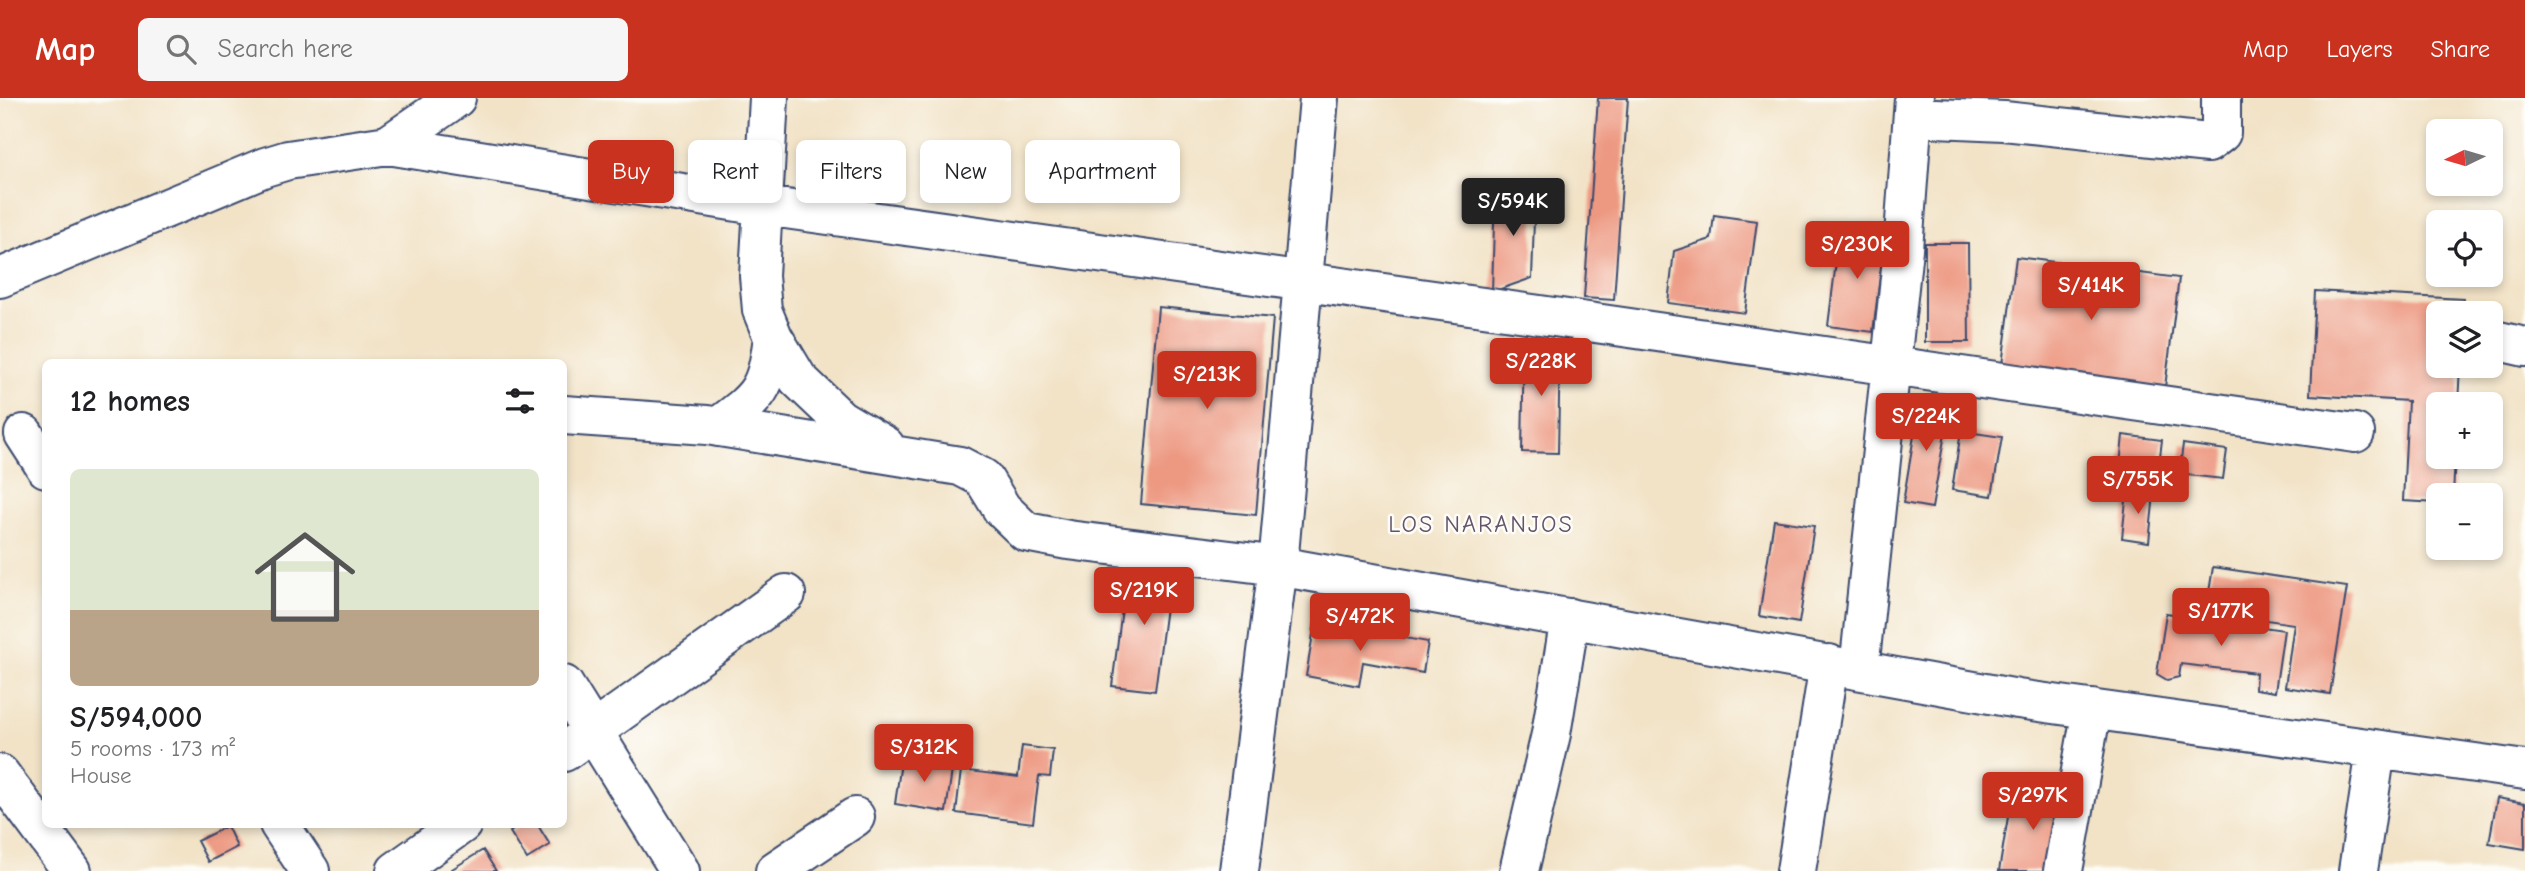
<!DOCTYPE html>
<meta charset="utf-8">
<style>
:root{--surface:#fff;--page:#f6f6f6;--text:#202124;--muted:#757577;--accent:#c8321e}
body{margin:0;font-family:"Comic Neue",sans-serif;background:var(--page);color:var(--text);height:100vh;display:flex;flex-direction:column;font-size:26px;white-space:nowrap}
*{box-sizing:border-box;margin:0}
p{font-size:23px;color:var(--muted)}
.icon{flex:none;width:38px;height:38px;fill:none;stroke:currentColor;stroke-width:2;stroke-linecap:round;stroke-linejoin:round}
.map{position:relative;flex:1;overflow:hidden}
.details{position:absolute;left:42px;top:261px;width:525px;height:469px;display:flex;flex-direction:column;background:var(--surface);border-radius:10px;box-shadow:0 4px 10px #0003}
.details>*{flex:none}
.guide{position:absolute;left:588px;top:42px;width:665px;height:63px;display:flex;gap:14px}
.needle{width:46px;rotate:265deg}
.fabs{position:absolute;left:2426px;top:21px;display:grid;gap:14px}
.fabs a{display:grid;place-items:center;width:77px;height:77px;border-radius:10px;background:var(--surface);box-shadow:0 4px 10px #0003;font-size:35px}
.price{position:absolute;translate:-50% -60px;padding:0 16px;border-radius:7px;background:var(--accent);color:#fff;font-size:23px;line-height:46px;filter:drop-shadow(0 2px 4px #0008)}
.price::after{content:'';position:absolute;left:50%;top:42px;width:21px;height:16px;margin-left:-10px;background:inherit;clip-path:polygon(0 0,100% 0,50% 100%)}
.price.current{background:#222;color:#fff}
ul{padding:0;list-style:none}
li{display:grid;align-content:center;gap:14px;height:371px;padding:0 28px}
li span{display:grid;place-items:center;height:217px;border-radius:10px;color:#555}
li>.icon{margin-inline-start:auto}
span .icon{width:126px;height:126px;fill:#fffc;stroke-width:1}
li b{font-size:30px}
h2{display:flex;justify-content:space-between;align-items:center;height:84px;padding:0 28px;font-size:30px}
.chip{padding:0 24px;border-radius:10px;background:var(--surface);box-shadow:0 4px 10px #0003;font-size:24px;line-height:63px}
.chip.current{background:var(--accent);color:#fff}
header{display:flex;align-items:center;gap:42px;box-sizing:border-box;height:98px;padding:0 35px;background:var(--accent);color:#fff}
header strong{font-size:33px}
nav{display:flex;gap:38px;margin-inline-start:auto;font-size:24px}
.search{width:490px;height:63px;background:var(--page);display:flex;align-items:center;gap:18px;box-sizing:border-box;padding:0 24px;border-radius:10px;color:var(--muted);font-size:26px}
.map>svg:first-child{display:block}
</style>
<header>
<strong>Map</strong>
<div class="search"><svg class="icon" aria-label="search" viewBox="0 0 24 24"><circle cx="10" cy="10" r="6"/><path d="M15 15l6 6"/></svg>Search here</div>
<nav><a>Map</a><a>Layers</a><a>Share</a></nav>
</header>
<div class="map">
<svg width="2525" height="773" viewBox="0 0 2525 773">
<rect width="100%" height="100%" fill="#fdfcf7"/>
<filter id="ink" filterUnits="userSpaceOnUse"><feTurbulence type="fractalNoise" baseFrequency=".0143" numOctaves="2"/><feDisplacementMap in="SourceGraphic" scale="14" xChannelSelector="R" yChannelSelector="G"/><feConvolveMatrix kernelMatrix="1 2 1 2 8 2 1 2 1" color-interpolation-filters="sRGB"/></filter>
<filter id="wash" filterUnits="userSpaceOnUse"><feTurbulence type="fractalNoise" baseFrequency=".00686" numOctaves="4" result="noise"/><feDisplacementMap in="SourceGraphic" scale="28" xChannelSelector="R" yChannelSelector="G"/><feGaussianBlur stdDeviation="1.57" result="paint"/><feColorMatrix in="noise" values="0 0 0 0 0 0 0 0 0 0 0 0 0 0 0 0 0 1.4 0 .05"/><feComposite in="paint" operator="in"/></filter>
<g filter="url(#wash)">
<rect width="100%" height="100%" fill="#f2e3c7"/>
<g id="blocks">
<!-- building -->
<path fill="#ed9982" d="M1598,0H1628L1614,202L1584,200Z
M1495,92L1535,94L1532,180L1492,194Z
M1714,117L1757,123L1745,215L1668,205L1674,153L1711,141Z
M1840,132L1885,137L1873,234L1828,228Z
M1925,145H1968L1969,244H1925Z
M2016,159L2179,180L2165,289L2002,267Z
M2315,193L2463,201L2462,215H2438V268H2460L2458,306H2438V359H2455L2453,397H2438V405L2403,403L2408,303L2310,297Z
M1158,209L1273,220L1256,417L1141,406Z
M1524,244L1560,245L1558,355L1522,354Z
M1920,301L1950,307L1932,410L1903,405Z
M1961,333L2002,339L1992,398L1952,392Z
M2123,337L2162,342L2157,383L2119,378Z
M2183,346L2227,352L2223,381L2179,376Z
M2127,393L2154,396L2149,444L2122,440Z
M1774,422L1814,428L1799,525L1759,518Z
M1146,453L1173,456L1155,593L1112,588L1123,503L1140,505Z
M2213,469L2347,489L2330,596L2285,589L2294,526L2206,513Z
M2166,515L2284,532L2275,594L2255,591L2256,575L2181,566L2179,579L2167,582L2157,576Z
M1315,524L1428,544L1423,575L1363,564L1359,588L1306,578Z
M1022,648L1053,652L1050,679L1039,678L1033,725L956,715L961,672L1018,679Z
M902,657L953,665L946,714L895,706Z
M2013,689L2066,698L2057,773H1999Z
M2497,700L2525,705V751L2489,745Z
M522,726H537L550,747L527,761L510,734Z
M227,728L237,749L208,764L197,743Z
M483,752L496,773H453L452,771Z"/>
</g>
</g>
<g filter="url(#ink)">
<use href="#blocks" fill-opacity="0" stroke="#3b4a6e" stroke-width="2"/>
<g fill="none" stroke-linecap="round" stroke-linejoin="round">
<!-- minor casing -->
<g stroke="#3b4a6e" stroke-width="42">
<path id="minor" d="M769,0L759,178L762,212L773,239L798,281L840,321L885,348
M1913,19L2004,23L2208,45L2221,35V0
M388,47L456,0
M0,180L265,69L288,62L388,47L750,106L1540,217L2355,335
M2490,241L2525,249
M564,317L707,327L960,368L983,380L1002,411L1026,434L1068,442L1278,468L2018,601L2525,672
M718,329C760,297 766,293 773,239
M24,336L46,370
M1859,572L1903,151L1914,0
M564,587L680,773
M564,654L786,496
M0,676L72,773
M279,726L310,773
M396,773L462,726
M775,773L855,719
M1239,773L1278,468L1319,0
M1519,773L1551,636L1570,520
M1796,773L1829,566
M2063,773L2092,611
M2358,773L2376,652"/>
</g>
<!-- minor -->
<use href="#minor" stroke="#fff" stroke-width="38"/>
</g>
</g>
<g text-anchor="middle" stroke-width="5" stroke-linejoin="round" paint-order="stroke">
<!-- neighbourhood labels -->
<g font-size="24" letter-spacing="2" fill="#64546b" stroke="#fdfcf7">
<text x="1481" y="434">LOS NARANJOS</text>
</g>
</g>
</svg>
<div class="fabs">
<a><svg class="needle" viewBox="-14 -14 28 28"><path d="M0-13l5 13h-10z" fill="#e53935"/><path d="M0 13l5-13h-10z" fill="#757577"/></svg></a>
<a><svg class="icon" aria-label="locate" viewBox="0 0 24 24"><circle cx="12" cy="12" r="6"/><path d="M12 2v4M12 18v4M2 12h4M18 12h4"/></svg></a>
<a><svg class="icon" aria-label="layers" viewBox="0 0 24 24"><path d="M12 4l9 5-9 5-9-5zM3 14l9 5 9-5"/></svg></a>
<a>+</a>
<a>−</a>
</div>
<b class="price current" style="left:1513px;top:140px">S/594K</b>
<b class="price" style="left:1857px;top:183px">S/230K</b>
<b class="price" style="left:2091px;top:224px">S/414K</b>
<b class="price" style="left:1541px;top:300px">S/228K</b>
<b class="price" style="left:1207px;top:313px">S/213K</b>
<b class="price" style="left:1926px;top:355px">S/224K</b>
<b class="price" style="left:2138px;top:418px">S/755K</b>
<b class="price" style="left:1144px;top:529px">S/219K</b>
<b class="price" style="left:2221px;top:550px">S/177K</b>
<b class="price" style="left:1360px;top:555px">S/472K</b>
<b class="price" style="left:924px;top:686px">S/312K</b>
<b class="price" style="left:2033px;top:734px">S/297K</b>
<div class="guide">
<a class="chip current">Buy</a>
<a class="chip">Rent</a>
<a class="chip">Filters</a>
<a class="chip">New</a>
<a class="chip">Apartment</a>
</div>
<section class="details">
<h2>12 homes<svg class="icon" aria-label="filters" viewBox="0 0 24 24"><path d="M4 7h16M4 17h16"/><circle cx="9" cy="7" r="2"/><circle cx="15" cy="17" r="2"/></svg></h2>
<ul>
<li><span style="background:linear-gradient(#dfe7d0 65%,#b9a48a 0)"><svg class="icon" aria-label="home" viewBox="0 0 24 24"><path d="M3 11l9-7 9 7M6 9v11h12V9"/></svg></span><div><b>S/594,000</b><p>5 rooms · 173 m²</p><p>House</p></div></li>
</ul>
</section>
</div>
